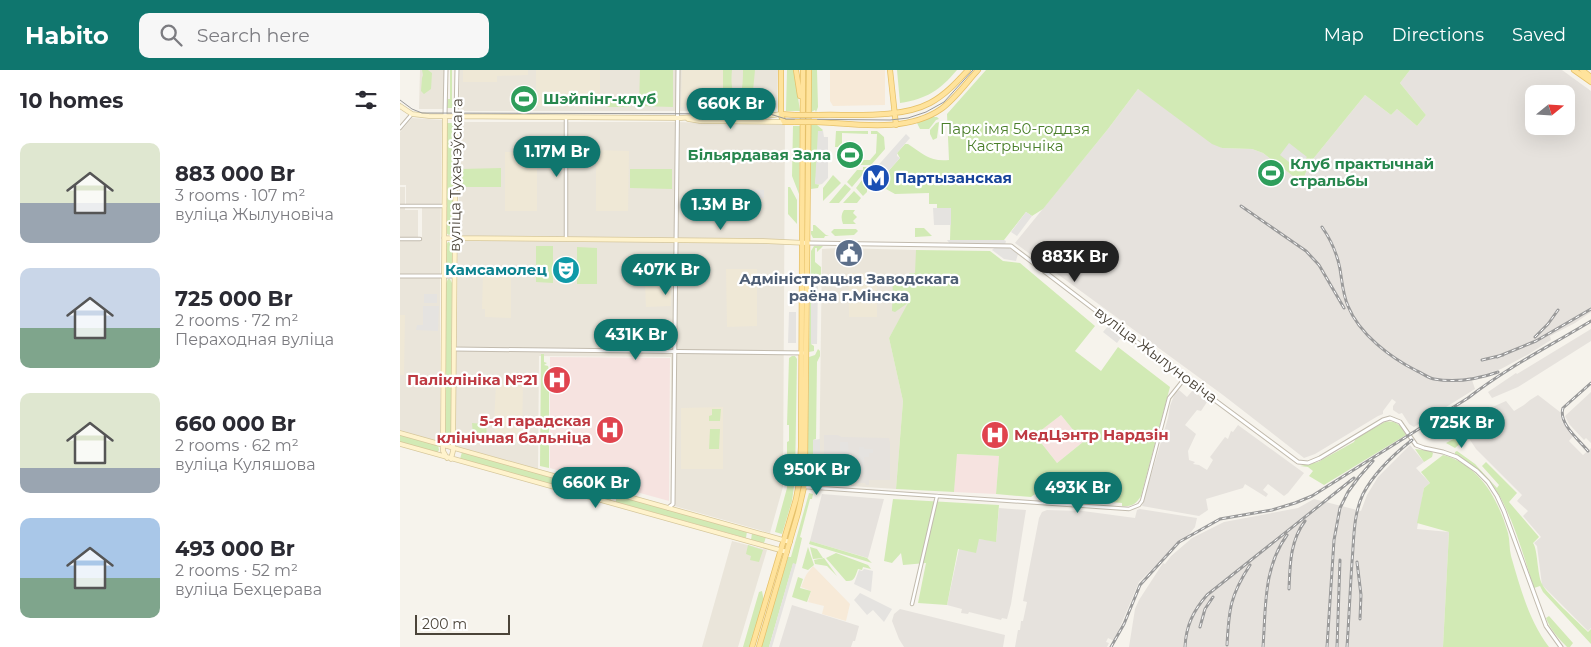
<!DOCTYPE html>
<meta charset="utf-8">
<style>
:root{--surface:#fff;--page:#f7f7f7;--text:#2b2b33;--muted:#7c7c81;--accent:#0f766e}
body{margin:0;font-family:Montserrat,sans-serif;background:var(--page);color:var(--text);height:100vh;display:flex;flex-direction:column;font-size:19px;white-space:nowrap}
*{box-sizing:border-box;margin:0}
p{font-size:16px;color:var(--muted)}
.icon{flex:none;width:28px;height:28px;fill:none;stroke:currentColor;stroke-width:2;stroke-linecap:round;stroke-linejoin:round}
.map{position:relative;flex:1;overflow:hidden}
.details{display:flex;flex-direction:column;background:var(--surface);width:400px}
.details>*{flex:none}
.needle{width:32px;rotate:72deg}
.tools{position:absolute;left:1125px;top:15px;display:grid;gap:10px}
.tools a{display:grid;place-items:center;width:50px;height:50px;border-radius:10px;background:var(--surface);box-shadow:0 5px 20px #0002;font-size:25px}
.scale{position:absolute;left:15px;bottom:12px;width:95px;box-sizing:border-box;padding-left:5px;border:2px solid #4b4439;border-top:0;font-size:14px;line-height:18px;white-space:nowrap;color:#4b4439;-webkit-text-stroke:4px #fff;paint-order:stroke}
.price{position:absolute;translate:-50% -42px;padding:0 11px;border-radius:18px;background:var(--accent);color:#fff;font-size:16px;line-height:32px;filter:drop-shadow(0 1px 2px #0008)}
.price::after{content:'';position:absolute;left:50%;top:30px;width:15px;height:11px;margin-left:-8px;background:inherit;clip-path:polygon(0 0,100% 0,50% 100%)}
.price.on{background:#222;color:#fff}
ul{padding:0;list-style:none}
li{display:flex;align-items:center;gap:15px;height:125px;padding:0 20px}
li span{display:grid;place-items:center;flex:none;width:140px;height:100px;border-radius:10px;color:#555}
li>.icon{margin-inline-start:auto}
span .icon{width:60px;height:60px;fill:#fffc;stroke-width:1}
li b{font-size:21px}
h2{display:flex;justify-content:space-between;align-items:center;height:60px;padding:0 20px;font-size:21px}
header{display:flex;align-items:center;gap:30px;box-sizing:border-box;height:70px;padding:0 25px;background:var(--accent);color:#fff}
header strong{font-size:24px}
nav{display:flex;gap:28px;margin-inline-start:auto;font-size:18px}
.search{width:350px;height:45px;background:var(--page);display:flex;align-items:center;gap:12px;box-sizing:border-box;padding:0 18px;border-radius:10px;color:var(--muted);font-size:19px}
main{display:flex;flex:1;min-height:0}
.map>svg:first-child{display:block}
</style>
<header>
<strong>Habito</strong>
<div class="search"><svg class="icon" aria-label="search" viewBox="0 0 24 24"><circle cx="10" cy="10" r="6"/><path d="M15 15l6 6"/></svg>Search here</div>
<nav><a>Map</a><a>Directions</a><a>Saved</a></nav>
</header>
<main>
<section class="details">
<h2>10 homes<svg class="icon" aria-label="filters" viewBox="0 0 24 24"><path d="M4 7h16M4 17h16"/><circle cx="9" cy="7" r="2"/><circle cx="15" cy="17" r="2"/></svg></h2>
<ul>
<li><span style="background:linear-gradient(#dfe7d0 60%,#9aa5b1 0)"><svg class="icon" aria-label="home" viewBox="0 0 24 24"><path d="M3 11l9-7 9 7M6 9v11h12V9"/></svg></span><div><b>883 000 Br</b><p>3 rooms · 107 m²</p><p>вуліца Жылуновіча</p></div></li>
<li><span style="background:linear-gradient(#c9d6e8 60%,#7fa58c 0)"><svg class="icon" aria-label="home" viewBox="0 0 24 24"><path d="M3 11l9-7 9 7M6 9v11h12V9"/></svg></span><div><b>725 000 Br</b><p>2 rooms · 72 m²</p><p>Пераходная вуліца</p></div></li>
<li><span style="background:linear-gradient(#dfe7d0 75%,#9aa5b1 0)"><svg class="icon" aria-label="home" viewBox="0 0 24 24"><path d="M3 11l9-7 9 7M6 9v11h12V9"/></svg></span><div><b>660 000 Br</b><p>2 rooms · 62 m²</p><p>вуліца Куляшова</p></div></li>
<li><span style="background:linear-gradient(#a9c7e8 60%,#7fa58c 0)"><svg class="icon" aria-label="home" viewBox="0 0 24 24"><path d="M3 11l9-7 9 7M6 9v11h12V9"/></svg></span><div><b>493 000 Br</b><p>2 rooms · 52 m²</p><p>вуліца Бехцерава</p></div></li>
</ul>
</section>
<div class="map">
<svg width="1191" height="577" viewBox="0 0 1191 577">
<rect width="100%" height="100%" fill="#f6f3ec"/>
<!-- residential -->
<path fill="#eae5da" d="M20,0H44L43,39H19Z
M60,0H378L377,38L373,41H59Z
M12,48L42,50L40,187V368L37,371L0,360V170H22V135H6V115H0V62Z
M60,52H276L385,55L383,417L370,463L271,435V287L139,286L138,399L56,376L55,373Z
M0,117H5V140H18V167H0Z
M438,178L516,180V203H509L508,235L489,268L503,331L496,419L419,414L422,179Z
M332,471L367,480L338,577H302Z"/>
<!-- commercial -->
<path fill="#f7ead8" d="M430,0H485V35L433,36L430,31Z
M413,496L450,534L446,551L422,544L424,536L408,532L411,521L401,517L406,505Z"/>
<!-- industrial -->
<path fill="#e6e2dd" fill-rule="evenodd" d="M1010,0H1162L1191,21V242L1175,253L1150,266L1151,270L1129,284L1101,299L1079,306L1071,307L1075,319L1014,357L1009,354L1002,343L999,344L993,340V336L996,332L992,329L983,341V344L978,346L915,384L904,388L823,325L615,173L708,59L738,19L822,78L852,79L863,83L902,113L909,94L965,25L991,45L997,39L1017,56L1026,45L1000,13ZM1134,24H1166V56H1134Z
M1191,259V271L1118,317L1092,328L1088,322L1116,303L1117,304Z
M779,320L787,327L793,320L807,332L801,341L797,340L785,355L796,364L788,381L789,390L795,392L793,394L799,395L807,400L813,390L810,387L825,367L828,369L831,361L833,362L838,355L904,403L888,423L884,426L868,414L863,420L868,424L866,427L845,414L843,418L806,429L808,440L799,446L742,436L768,348L770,336L775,323Z
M1191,322V373L1186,368L1184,370L1169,354L1165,346Z
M1138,325L1160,342L1162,352L1174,365L1169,371L1183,385L1191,378V558L1188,561L1142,515L1137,476L1134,473L1141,467L1123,446L1128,441L1117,431L1122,425L1076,379L1061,356L1088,339L1106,331L1114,341L1124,335L1130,330Z
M424,365H437L442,367L489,368L490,373V410H469V415H466L465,413H424Z
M1010,375L1024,392L1016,398L1030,413L1024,418L1017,459L1049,462L1043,577H729L735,539L739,530L763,493L765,494L771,486L792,468L824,452L898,438L914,429L961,441L967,425L978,407Z
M422,424L484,429L468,488L410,471Z
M599,438L626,440L611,534L607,549L602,548L601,550L569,542L568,544L561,543L562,539L547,535L559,479L579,469L596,471Z
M740,439L797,448L795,457L787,467L779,472L739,512L714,571L708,568L706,572L709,573L707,577H615L618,560H620L621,551H623L627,532L623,531L639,448L642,442L647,440L683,441L735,448L737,440Z
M392,535L459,556L455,571H453L451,577H379Z
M500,539L605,565L603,577H504L499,569L492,551L494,544Z"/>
<!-- education -->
<path fill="#efe8d6" d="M63,0H128V5L97,6V12H63Z
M136,0H200V37L136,36Z
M282,0H327V38L281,37Z
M196,80L229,81L228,141H196Z
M105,82H137V141H105Z
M326,199H357V256L327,257Z
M449,203H477V247H449Z
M83,205H111V248L85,247V239H82Z
M245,214H271V236L246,237Z
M0,245H5L4,305H0Z
M96,314H123L122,368L95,363L94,354Z
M323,337V399H281V338Z"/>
<!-- medical -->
<path fill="#f6e3e0" d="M150,287L270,288L269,431L150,398Z
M661,345L683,372L657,393L635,365Z
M556,384L599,386L596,424L554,422Z"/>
<!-- green -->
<path fill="#d2eab5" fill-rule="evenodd" d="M22,0H28L32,3L31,19L24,24L21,21L22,8L23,5Z
M50,0H52V31L54,33V38H47L48,29H50Z
M240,0H273V37L239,36Z
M323,0H332C331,9 331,20 336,28L339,27C343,21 343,7 343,0H355L353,21L354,30L352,34L345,33L341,38L333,36L328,39H323Z
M387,0H394L400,41H386Z
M411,0H417L418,37L416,42L415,40L411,42Z
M497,0H557C540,20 527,29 500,33Z
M586,0H1010L1000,13L1026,45L1017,56L997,39L991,45L965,25L909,94L902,113L863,83L852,79L822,78L812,74L738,19L708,59L643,139L632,146L626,142L604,170H550L551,138H537V134H529V123L495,124L486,119L479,121L487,111L483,107L500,88L497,83L505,74H508C523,84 530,92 549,90L547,44Z
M229,29V37H207L209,31Z
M532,47H537L539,49L536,50L529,59H520L517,53Z
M539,52L537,68L533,70L530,64V60L536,53Z
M47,53H54L53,162L51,165H49L46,163Z
M411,55H417L423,60L422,61L415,114L422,115H419L418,118L411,119Z
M393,56H400L399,124L392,106Z
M436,61H468V64L442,63V77H435Z
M471,61H477L484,67L485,79L471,95H457V90H470L476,83L477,64H471Z
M463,97H469L452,117L447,112L457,100H463Z
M101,98V117H61V99Z
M230,99H272V119L230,118Z
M474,101L485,110L475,122H472L471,119L473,117L471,115L472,113L471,112L472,110L469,107Z
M433,105L441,113L423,131V118Z
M465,106L467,108V122L463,126L456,118Z
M445,114L451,119L439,133H429Z
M388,117H390L397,130V154L388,144Z
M454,121L461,128L457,133H443Z
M444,140H455L453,143L457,147L453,151L456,154H443C441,149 441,144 444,140Z
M411,155V161H413V155H415L426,165L429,166H425L424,168H431H413L411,164Z
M515,158H524L532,166L515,167Z
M434,159H456L458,161L454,165L435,166L431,162Z
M48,172H51L53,175V201L50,204H48L46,201V175Z
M136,176H153V213L136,212Z
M414,176H423L417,182V178H415V192L421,197V212L418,214L411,215V274L414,276V281L409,282L411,181Z
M177,177L197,178V214H177Z
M516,180L590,181L603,191L620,193L695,256L675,281L701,301L718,277L770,317L741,426C736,434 732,437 722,436V433L712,432L711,417L702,415L693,427L688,426L689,418L664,415L663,422L643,420V423L638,422L631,427L596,424L599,386L557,384L554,422L496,419L503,331L489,268L508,233L495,242L492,241L493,207H509V203H515ZM661,345L683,372L657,393L635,365Z
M48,209H50L52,213L51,366L44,364L46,213Z
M418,279L420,281V286L417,292L416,369L413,370V399L416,401V412L414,414L410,415L407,412L409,287L415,285Z
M141,284H144V292L147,293L144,295L148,296L149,300V398L140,396Z
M392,286H395L397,289L395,409L392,431L382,464L375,462L387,418V372L389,371V355H387L389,288Z
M312,339H321L320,351H309V346L312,345Z
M985,352C997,350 1001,356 1006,365L924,415L909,406L913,401L908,397L900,396L918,392L954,372L956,368Z
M72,353L86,354L87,366L73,365Z
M310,359H320L319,379H309Z
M1065,363L1067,368L1055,378L1046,373Z
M0,365L38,375L39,380L37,383L0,372Z
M1015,379L1031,381L1033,383L1032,387L1024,392Z
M1057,381L1075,394L1097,418L1099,415L1082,396L1086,392L1117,423L1109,432L1139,467L1133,473C1138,480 1137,504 1142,514C1145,522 1179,553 1188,562L1191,559V574L1143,522L1140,516L1134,518C1124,487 1113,447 1096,420C1086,404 1071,394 1055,384V382Z
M62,382L211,423L213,426L210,431L60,389Z
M1043,385C1080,395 1098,429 1108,463C1110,470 1109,478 1111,486C1120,517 1129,551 1149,577H1043L1049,462L1017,453L1024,418L1030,413L1021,402Z
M409,423L413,424L412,429H410L400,467L402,468L396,494H393L369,577H361L388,487H391Z
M218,425L347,461L346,468L216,432V427Z
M493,429L599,435L596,472L579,469L576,483L558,479L547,535L518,533L526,493L503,495L501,483L492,493L484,491Z
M352,463L366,467L364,473L351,470Z
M410,471L467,488L472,493L409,474Z
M348,475L363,480L359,492L350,490L351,486L346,484Z
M408,477L414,495L408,500L402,498Z
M410,477L417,479L423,488L413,489Z
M436,483L468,495L471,499L463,497L462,500L458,499C455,506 455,512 446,511L426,488Z
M424,488L437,506L427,496L415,494L414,490Z
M398,507L403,509L400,518L411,521L407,532L392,527Z
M362,521L364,531L350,577H343L359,522Z
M1149,546L1173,573L1170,577H1167C1158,568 1150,559 1146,548Z"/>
<!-- parking -->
<path fill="#e5e3e0" d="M418,61H423L424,67H428V108L422,114H415Z
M506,64L510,68L497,83V86L500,88L483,107L474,100Z
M889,73L907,87L898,99L880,85Z
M341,119L364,120V128H341Z
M533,138H551V155H534Z
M626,142L632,146L617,166L611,162Z
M547,170H604L606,171L605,175L550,174Z
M595,177L609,178L618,184L616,191L604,189L592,180Z
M411,214H418L417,274H411Z
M24,224H37V233H24Z
M23,236H39L38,261L16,260L17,255H23Z
M389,242H396V273H388Z
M708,256L722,266L717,273L703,262Z
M420,369V401H416L413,400V370Z
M440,372H448L449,387H459V377H464V379H473V383H469V387H464V401H440Z
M643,420L662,423V430H660L661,432L643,431Z
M393,493L396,494L372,577H369Z
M464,499L473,501L471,522L454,514L459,500L462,501Z
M460,523L492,539L484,552L473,540L467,545L454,530Z"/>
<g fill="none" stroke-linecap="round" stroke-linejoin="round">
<!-- minor casing -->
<g stroke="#c2bbae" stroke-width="4.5">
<path id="minor" d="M166,47V169
M0,58L12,44
M0,136H45
M0,169H20
M404,417L729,439L739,435L742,431L769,328L785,308
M512,534L537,426"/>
</g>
<!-- tertiary casing -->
<g stroke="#c2bbae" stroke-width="5">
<path id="tertiary" d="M45,46L46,0
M56,46L57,0
M407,173L611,176L758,288L898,392L908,393L920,388L983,350L990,348L1000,352L1016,375L1024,378L1043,382L1057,387L1077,401L1088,412L1097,426L1104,441L1146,556L1161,577
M0,206H54
M54,279L406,283
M268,438L273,434L278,0"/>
</g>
<!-- secondary casing -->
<g stroke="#d6c79b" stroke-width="5.5">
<path id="secondary" d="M0,36L12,44L29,46L281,48C314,45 348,50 381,44
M45,46L43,366V381L47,388
M288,49L300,51L384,52
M44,168L363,171L407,173
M0,363L390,472
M0,374L387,482
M51,389L53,381L56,46"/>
</g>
<!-- primary casing -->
<g stroke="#e6c16a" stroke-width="6">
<path id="primary" d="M381,0V46L384,52H395
M396,0L400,26
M490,0L496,55
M1174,0L1191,12
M1182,0L1191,7
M381,44L395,45
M418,45C451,44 500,49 530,33C545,25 556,13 568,0
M417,52C456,54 507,63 541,39C555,29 566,13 578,0
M352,577L396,429L399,413L401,377L403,0
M359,577L398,443L404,417L405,395L409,0"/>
</g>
<!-- minor -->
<use href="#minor" stroke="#fff" stroke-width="2.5"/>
<!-- tertiary -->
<use href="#tertiary" stroke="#fff" stroke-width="3"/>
<!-- secondary -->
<use href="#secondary" stroke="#fff3cd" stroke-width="4"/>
<!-- primary -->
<use href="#primary" stroke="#ffe39c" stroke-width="4.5"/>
<!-- tram -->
<path stroke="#9a9a9a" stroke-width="1" d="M0,30L12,39L22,43L370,44L386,49L490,50L508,48L526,42L544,32L573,0"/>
<!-- rail casing -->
<g stroke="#9a9a9a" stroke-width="3">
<path id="rail" d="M841,136L906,181L919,195L944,238
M922,157C931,170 937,183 940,199C942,211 943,225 948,236C959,264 991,288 1017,301C1022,303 1028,308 1034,309C1056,313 1078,309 1098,302
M1135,267L1148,254L1158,240
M1097,287L1136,271L1191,239
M1082,290L1103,285
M1188,381C1179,370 1158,353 1163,338L1191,313
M957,492L961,525L960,549
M889,519C890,495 890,471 905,451
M800,557L805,539L813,527
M827,575C829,539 830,526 850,495
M711,577L724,554L740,515L779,472L820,449L872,440L895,433L912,426L1068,328C1106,298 1150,276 1191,251
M785,577C786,556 793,541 807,525L954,408
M863,577C866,538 863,498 887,465
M927,577L934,470L940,438L948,422L959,407L973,391
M937,577L940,490
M947,577C949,549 950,521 952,492C954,470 953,445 963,424C974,403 993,385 1012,370"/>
</g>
<!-- rail -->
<use href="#rail" stroke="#fff" stroke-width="1" stroke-dasharray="4" stroke-linecap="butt"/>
<!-- primary-bridge casing -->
<g stroke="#e6c16a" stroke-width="6" stroke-linecap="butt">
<path id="primary-bridge" d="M395,45H418
M395,52H417"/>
</g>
<!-- primary-bridge -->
<use href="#primary-bridge" stroke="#ffe39c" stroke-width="4.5"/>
</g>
<!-- icons -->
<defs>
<g id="stadium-disc" transform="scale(1.4375)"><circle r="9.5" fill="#2e9e5b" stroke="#fff"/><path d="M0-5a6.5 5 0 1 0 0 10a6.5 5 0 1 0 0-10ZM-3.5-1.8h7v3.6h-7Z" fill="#fff"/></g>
<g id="metro-disc" transform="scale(1.4375)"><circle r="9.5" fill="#1a4fb4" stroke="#fff"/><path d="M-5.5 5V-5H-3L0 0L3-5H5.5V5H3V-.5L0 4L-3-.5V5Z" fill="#fff"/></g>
<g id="civic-disc" transform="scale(1.4375)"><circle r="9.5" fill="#5c6f8a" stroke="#fff"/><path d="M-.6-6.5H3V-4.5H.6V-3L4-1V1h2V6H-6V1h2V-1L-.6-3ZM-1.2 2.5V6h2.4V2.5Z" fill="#fff"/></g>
<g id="theatre-disc" transform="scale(1.4375)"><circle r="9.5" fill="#0f9aa8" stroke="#fff"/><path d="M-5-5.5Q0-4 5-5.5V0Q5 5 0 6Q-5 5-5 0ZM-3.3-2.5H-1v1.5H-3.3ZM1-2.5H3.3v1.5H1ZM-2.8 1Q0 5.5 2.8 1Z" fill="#fff"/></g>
<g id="hospital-disc" transform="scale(1.4375)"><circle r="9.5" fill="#e0444e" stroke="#fff"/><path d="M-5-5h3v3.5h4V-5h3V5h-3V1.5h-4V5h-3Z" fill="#fff"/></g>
</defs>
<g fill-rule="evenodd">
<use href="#stadium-disc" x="124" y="29"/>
<use href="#stadium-disc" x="450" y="85"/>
<use href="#stadium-disc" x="871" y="103"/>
<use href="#metro-disc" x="476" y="108"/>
<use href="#civic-disc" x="449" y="183"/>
<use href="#theatre-disc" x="166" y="200"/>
<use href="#hospital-disc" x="157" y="310"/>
<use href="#hospital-disc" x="210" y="360"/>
<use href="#hospital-disc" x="595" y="365"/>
</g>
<g text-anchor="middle" stroke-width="4.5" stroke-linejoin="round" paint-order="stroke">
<!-- leisure labels -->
<g font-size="15" font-weight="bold" fill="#27864d" stroke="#fff" text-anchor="start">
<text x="143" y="34">Шэйпінг-клуб</text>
<text x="431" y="90" text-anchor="end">Більярдавая Зала</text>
<text x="890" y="99">Клуб практычнай<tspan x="890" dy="17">стральбы</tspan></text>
</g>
<!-- park labels -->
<g font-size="15" fill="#4a7f2a" stroke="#fff">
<text x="615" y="64">Парк імя 50-годдзя<tspan x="615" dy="17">Кастрычніка</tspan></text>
</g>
<!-- street labels -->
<g font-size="15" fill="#4b4439" stroke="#fff">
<text transform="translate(56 105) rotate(-89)" y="5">вуліца Тухачэўскага</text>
<text transform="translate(756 285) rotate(37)" y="5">вуліца Жылуновіча</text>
</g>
<!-- transit labels -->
<g font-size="15" font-weight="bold" fill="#164399" stroke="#fff" text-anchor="start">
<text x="495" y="113">Партызанская</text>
</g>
<!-- culture labels -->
<g font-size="15" font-weight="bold" fill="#0d838f" stroke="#fff" text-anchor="end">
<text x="147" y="205">Камсамолец</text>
</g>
<!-- service labels -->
<g font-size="15" font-weight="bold" fill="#4e5e75" stroke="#fff">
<text x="449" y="214">Адміністрацыя Заводскага<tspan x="449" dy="17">раёна г.Мінска</tspan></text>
</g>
<!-- health labels -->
<g font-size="15" font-weight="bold" fill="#be3a42" stroke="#fff" text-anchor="end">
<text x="138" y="315">Паліклініка №21</text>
<text x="191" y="356">5-я гарадская<tspan x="191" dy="17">клінічная бальніца</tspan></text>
<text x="614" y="370" text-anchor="start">МедЦэнтр Нардзін</text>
</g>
</g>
</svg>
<div class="tools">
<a><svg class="needle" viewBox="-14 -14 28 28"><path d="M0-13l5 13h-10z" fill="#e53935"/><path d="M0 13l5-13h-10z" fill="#7c7c81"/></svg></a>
</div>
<div class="scale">200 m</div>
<b class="price" style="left:331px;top:60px">660K Br</b>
<b class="price" style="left:157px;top:108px">1.17M Br</b>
<b class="price" style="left:321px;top:161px">1.3M Br</b>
<b class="price on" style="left:675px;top:213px">883K Br</b>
<b class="price" style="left:266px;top:226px">407K Br</b>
<b class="price" style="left:236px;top:291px">431K Br</b>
<b class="price" style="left:1062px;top:379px">725K Br</b>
<b class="price" style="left:417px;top:426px">950K Br</b>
<b class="price" style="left:196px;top:439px">660K Br</b>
<b class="price" style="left:678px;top:444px">493K Br</b>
</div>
</main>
